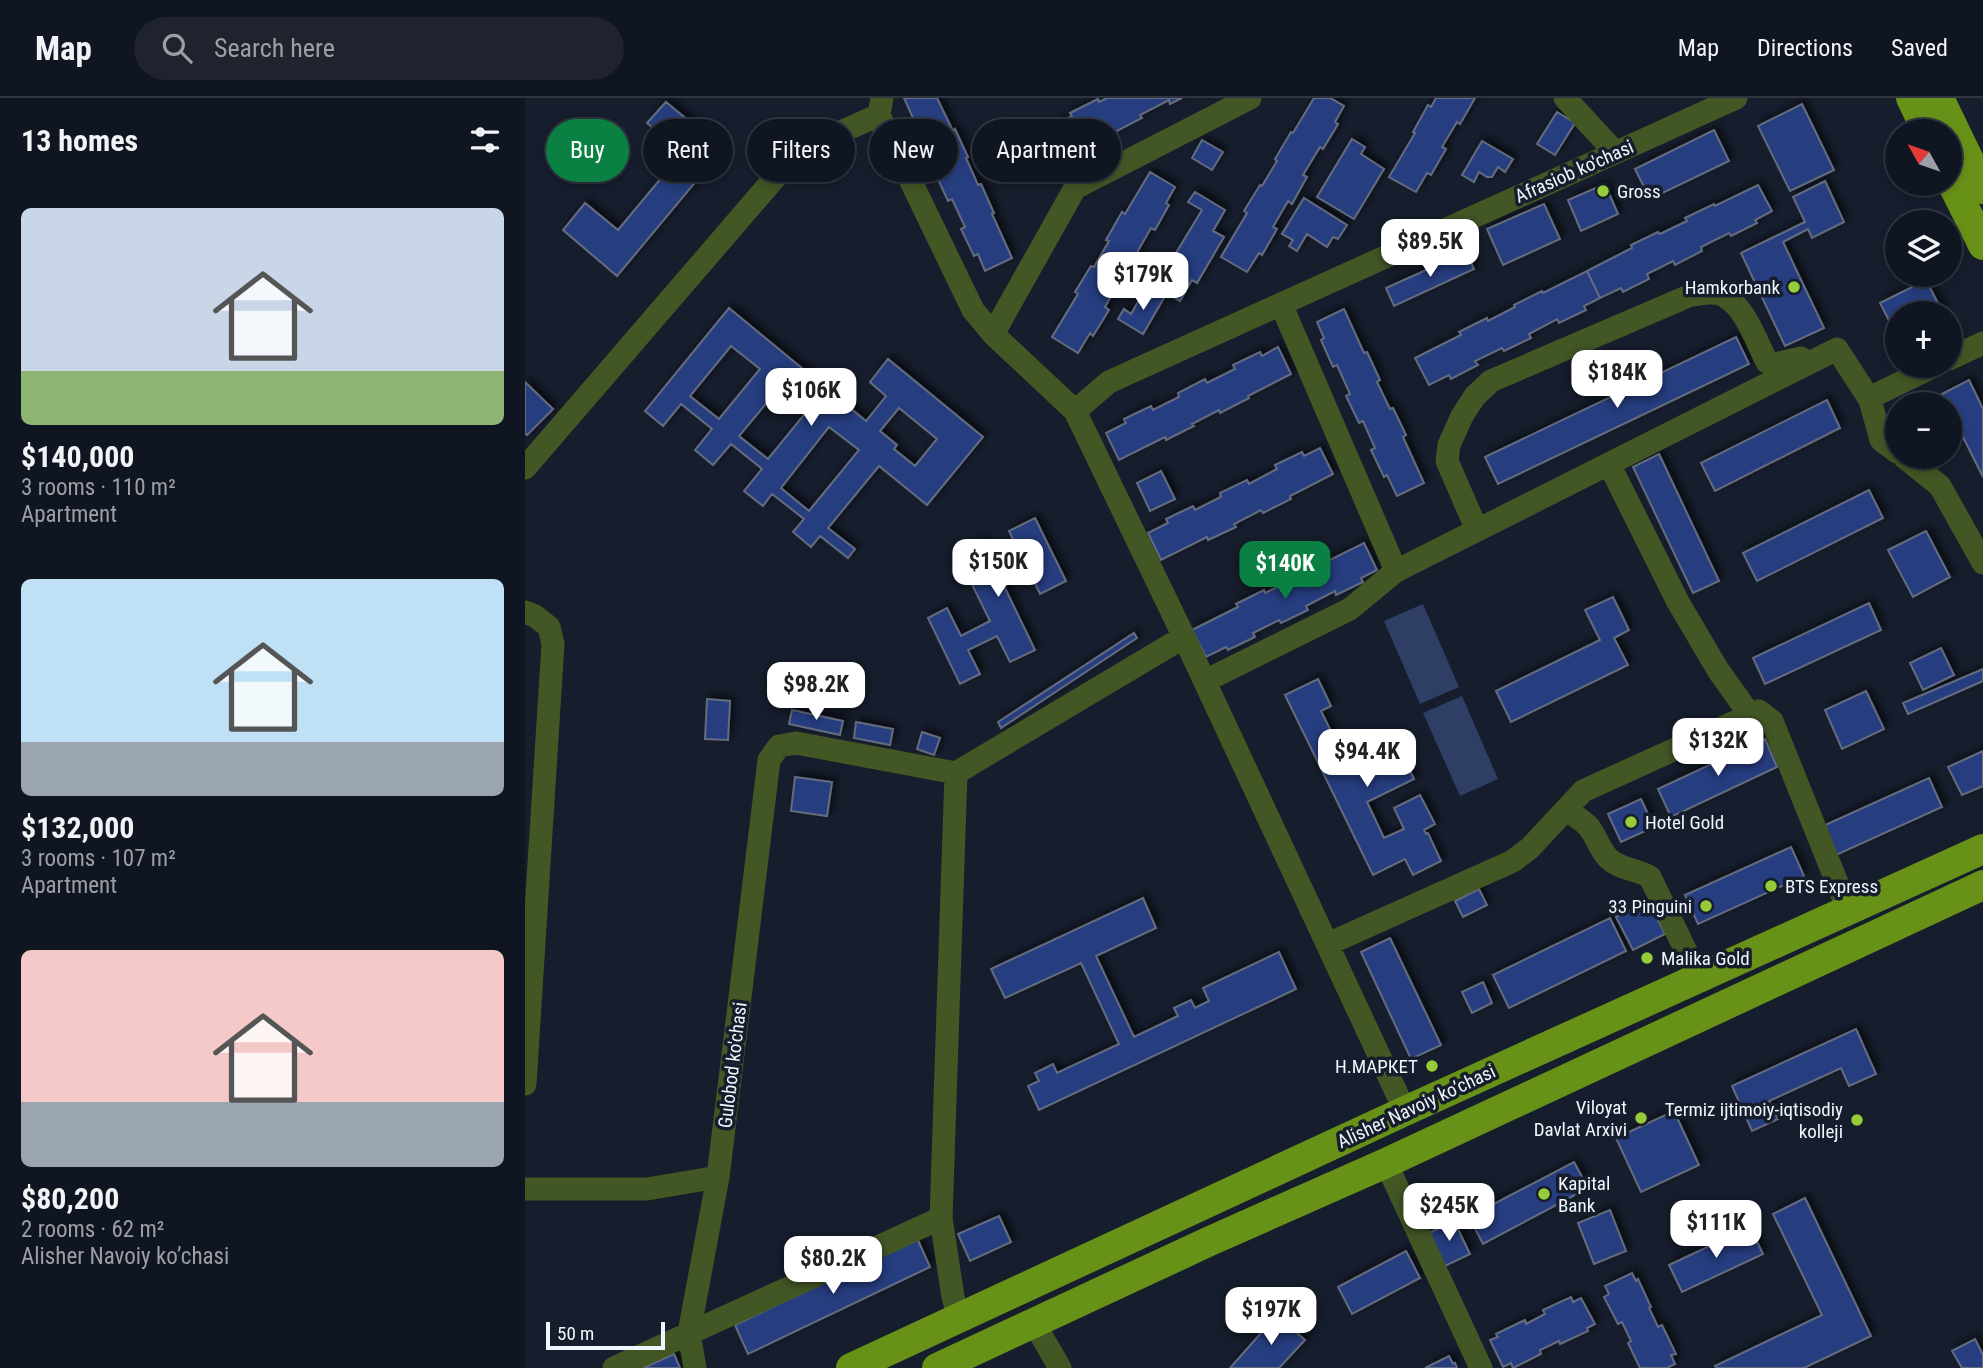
<!DOCTYPE html>
<meta charset="utf-8">
<style>
:root{--surface:#101621;--page:#1e232e;--text:#f1f3f6;--muted:#9c9fa5;--line:#30353f;--accent:#0b8043}
body{margin:0;font-family:"Roboto Condensed",sans-serif;background:var(--page);color:var(--text);height:100vh;display:flex;flex-direction:column;font-size:26px;white-space:nowrap}
*{box-sizing:border-box;margin:0}
p{font-size:23px;color:var(--muted)}
.icon{flex:none;width:38px;height:38px;fill:none;stroke:currentColor;stroke-width:2;stroke-linecap:round;stroke-linejoin:round}
.map{position:relative;flex:1;overflow:hidden}
.panel{display:flex;flex-direction:column;background:var(--surface);width:525px}
.panel>*{flex:none}
.hud{position:absolute;left:21px;top:21px;width:665px;height:63px;display:flex;gap:14px}
.needle{width:46px;rotate:310deg}
.fabs{position:absolute;left:1360px;top:21px;display:grid;gap:14px}
.fabs a{display:grid;place-items:center;width:77px;height:77px;border-radius:50%;background:var(--surface);box-shadow:0 4px 10px #0003,0 0 0 2px var(--line);font-size:35px}
.scale{position:absolute;left:21px;bottom:18px;width:119px;box-sizing:border-box;padding-left:7px;border:4px solid #f1f5fd;border-top:0;font-size:19px;line-height:24px;white-space:nowrap;color:#f1f5fd;-webkit-text-stroke:5px #161d2c;paint-order:stroke}
.price{position:absolute;translate:-50% -60px;padding:0 16px;border-radius:14px;background:#fff;color:#222;font-size:23px;line-height:46px;filter:drop-shadow(0 2px 4px #0008)}
.price::after{content:'';position:absolute;left:50%;top:42px;width:21px;height:16px;margin-left:-10px;background:inherit;clip-path:polygon(0 0,100% 0,50% 100%)}
.price.on{background:var(--accent);color:#fff}
ul{padding:0;list-style:none}
li{display:grid;align-content:center;gap:14px;height:371px;padding:0 21px}
li span{display:grid;place-items:center;height:217px;border-radius:10px;color:#555}
li>.icon{margin-inline-start:auto}
span .icon{width:126px;height:126px;fill:#fffc;stroke-width:1}
li b{font-size:30px}
h2{display:flex;justify-content:space-between;align-items:center;height:84px;padding:0 21px;font-size:30px}
.pill{padding:0 24px;border-radius:32px;background:var(--surface);box-shadow:0 4px 10px #0003,0 0 0 2px var(--line);font-size:24px;line-height:63px}
.pill.on{background:var(--accent);color:#fff}
header{display:flex;align-items:center;gap:42px;box-sizing:border-box;height:98px;padding:0 35px;background:var(--surface);border-bottom:2px solid var(--line)}
header strong{font-size:33px}
nav{display:flex;gap:38px;margin-inline-start:auto;font-size:24px}
.search{width:490px;height:63px;background:var(--page);display:flex;align-items:center;gap:18px;box-sizing:border-box;padding:0 24px;border-radius:38px;color:var(--muted);font-size:26px}
main{display:flex;flex:1;min-height:0}
.map>svg:first-child{display:block}
</style>
<header>
<strong>Map</strong>
<div class="search"><svg class="icon" aria-label="search" viewBox="0 0 24 24"><circle cx="10" cy="10" r="6"/><path d="M15 15l6 6"/></svg>Search here</div>
<nav><a>Map</a><a>Directions</a><a>Saved</a></nav>
</header>
<main>
<section class="panel">
<h2>13 homes<svg class="icon" aria-label="filters" viewBox="0 0 24 24"><path d="M4 7h16M4 17h16"/><circle cx="9" cy="7" r="2"/><circle cx="15" cy="17" r="2"/></svg></h2>
<ul>
<li><span style="background:linear-gradient(#c9d6e8 75%,#8fb573 0)"><svg class="icon" aria-label="home" viewBox="0 0 24 24"><path d="M3 11l9-7 9 7M6 9v11h12V9"/></svg></span><div><b>$140,000</b><p>3 rooms · 110 m²</p><p>Apartment</p></div></li>
<li><span style="background:linear-gradient(#bfe0f5 75%,#9aa5b1 0)"><svg class="icon" aria-label="home" viewBox="0 0 24 24"><path d="M3 11l9-7 9 7M6 9v11h12V9"/></svg></span><div><b>$132,000</b><p>3 rooms · 107 m²</p><p>Apartment</p></div></li>
<li><span style="background:linear-gradient(#f6c9c9 70%,#9aa5b1 0)"><svg class="icon" aria-label="home" viewBox="0 0 24 24"><path d="M3 11l9-7 9 7M6 9v11h12V9"/></svg></span><div><b>$80,200</b><p>2 rooms · 62 m²</p><p>Alisher Navoiy ko’chasi</p></div></li>
</ul>
</section>
<div class="map">
<svg width="1458" height="1270" viewBox="0 0 1458 1270">
<defs>
<filter id="shadow"><feDropShadow dx="4" dy="-4" stdDeviation="3.5" flood-color="#0009"/></filter>
</defs>
<rect width="100%" height="100%" fill="#161d2c"/>
<!-- green -->
<path fill="#2f3e65" d="M898,506L934,589L895,606L859,523Z
M937,598L973,681L935,698L898,615Z"/>
<!-- building -->
<path fill="#263d7f" stroke="#646c7f" stroke-width="2" fill-rule="evenodd" filter="url(#shadow)" d="M379,0H412L428,33L430,31L443,59L441,60L453,87L456,86L469,115L467,116L487,160L460,173L453,156L449,158L436,131L440,129L427,101L423,103L410,75L414,73L401,47L397,49L384,21L388,20Z
M582,0H657L645,6L644,2L615,17L617,20L590,34L588,30L561,44L563,48L537,61L535,58L515,68L501,40L547,18L545,15L573,1L574,4Z
M789,0H805L819,8L810,24L813,26L798,51L795,49L778,77L782,79L767,106L763,103L748,129L752,131L737,157L734,155L722,174L696,159L722,115L719,113L735,87L737,88L752,63L750,61L766,34L768,35Z
M911,0H950L935,26L932,24L917,49L921,51L906,77L902,75L891,94L864,79L890,35L888,34L903,7L906,9Z
M141,4L198,51L92,178L38,132L60,105L93,132L157,55L122,25Z
M1277,6L1309,72L1265,93L1233,28Z
M1032,14L1050,25L1030,57L1012,46Z
M1189,32L1204,63L1125,101L1110,71Z
M827,41L840,49L836,56L859,71L829,121L792,99Z
M677,42L698,54L687,72L667,60Z
M957,43L988,61L980,74L973,69L967,79H962L954,74L949,84L937,77Z
M625,74L650,89L641,105L644,107L630,132L626,130L610,158L614,160L598,186L594,184L580,209L584,212L568,238L565,235L553,255L527,239L553,196L550,194L566,168L569,169L584,143L581,142L597,114L600,116Z
M1300,83L1319,124L1287,140L1283,131L1258,144L1299,230L1260,248L1216,155L1280,124L1268,99Z
M1080,86L1093,116L1056,133L1043,102Z
M1233,87L1247,113L1230,122L1232,125L1206,138L1204,135L1176,149L1177,153L1150,167L1148,163L1122,176L1124,181L1098,194L1096,190L1075,200L1062,173L1107,150L1106,147L1133,134L1135,136L1162,123L1160,120L1189,106L1190,108Z
M670,94L700,112L688,133L699,139L672,185L667,182L655,203L631,188L677,112L663,104Z
M779,100L822,127L813,141L808,139L802,149L782,136L772,153L764,148L768,142L757,136Z
M1019,106L1035,141L978,167L962,131Z
M941,154L949,171L869,208L861,190Z
M1062,173L1075,200L1059,208L1061,212L1034,225L1032,221L1004,236L1006,240L979,253L977,250L950,263L953,267L926,281L924,277L904,287L890,260L936,237L934,234L962,220L963,223L990,209L989,207L1017,193L1018,195Z
M1401,182L1418,215H1372V238L1355,205Z
M630,192L640,198L618,236L593,221L599,211L606,216L618,195L626,200Z
M204,210L341,323L361,298L345,284L363,261L458,339L402,407L354,368L303,430L330,451L323,460L295,438L286,449L268,434L279,421L247,396L238,408L219,393L237,371L206,346L188,367L170,352L187,331L156,306L138,328L120,313ZM206,248L235,271L194,321L165,298ZM255,289L283,312L243,361L214,338ZM374,310L412,341L390,368L369,351L372,347L355,333ZM304,329L334,352L284,413L256,390Z
M819,211L839,255L842,254L855,282L852,284L865,311L868,310L881,337L878,339L899,385L872,398L862,377L859,379L846,352L850,350L838,323L834,325L821,298L825,296L812,267L808,269L796,242L799,240L792,224Z
M1424,228L1434,247L1424,252Z
M1211,239L1224,266L973,386L960,359Z
M753,249L766,276L723,298L724,300L695,315L694,312L667,326L669,328L641,342L640,339L594,362L581,335L601,325L599,321L626,308L628,312L654,299L653,295L680,281L682,285L710,271L708,267L735,254L737,258Z
M1444,282L1458,311V379L1424,311V306H1422L1417,296Z
M0,284L28,311L2,337L0,336Z
M1401,299L1404,306H1385Z
M1302,302L1315,330L1190,393L1176,365Z
M1372,312V340L1362,317Z
M795,350L808,376L765,398L766,401L738,415L736,412L709,426L711,429L683,442L682,439L636,462L623,435L643,425L641,421L668,408L670,412L696,399L695,395L722,382L724,386L752,371L750,367L777,354L779,358Z
M1134,356L1194,483L1168,495L1108,369Z
M636,373L650,401L625,413L612,385Z
M1344,392L1358,420L1232,483L1218,455Z
M510,420L541,483L515,496L505,475L479,488L510,552L485,564L472,538L443,552L455,576L435,586L403,520L422,510L436,538L465,523L432,456L458,444L471,471L496,458L484,433Z
M1401,433L1425,479L1388,499L1363,452Z
M839,445L852,472L836,480L838,484L811,497L810,493L781,508L783,512L756,525L754,522L728,535L730,539L703,552L701,549L681,559L667,532L713,509L711,506L739,492L740,495L767,482L766,479L794,465L795,467Z
M1088,499L1104,532L1089,540L1103,567L986,624L971,593L1075,542L1060,512Z
M1344,505L1356,532L1240,586L1228,560Z
M609,535L612,540L476,630L473,624Z
M1416,550L1429,577L1398,592L1385,565Z
M1458,571V583L1383,616L1378,605Z
M793,581L806,608L796,613L821,664L869,640L889,681L842,704L859,740L879,731L869,710L895,697L910,726L899,732L901,736L903,735L916,763L888,777L880,761L848,777L760,597Z
M1341,593L1359,631L1317,651L1300,612Z
M182,601L205,603L203,642L180,641Z
M267,612L318,623L315,637L264,626Z
M331,624L368,631L365,647L329,640Z
M397,634L415,640L409,657L392,651Z
M1240,641L1252,669L1146,719L1133,691Z
M1458,653V688L1437,697L1423,669Z
M270,679L307,684L302,718L266,713Z
M1404,680L1417,709L1311,757L1298,728Z
M1116,701L1129,729L1096,744L1083,716Z
M1266,749L1279,778L1173,826L1160,797Z
M954,791L962,807L938,819L930,803Z
M618,800L631,830L571,858L609,939L653,918L649,910L666,902L670,910L684,903L678,890L754,854L771,891L514,1012L503,988L514,983L510,975L528,966L532,975L594,946L556,865L480,900L466,871Z
M1123,802L1140,836L1108,852L1091,819Z
M1085,820L1101,853L984,910L968,877Z
M865,840L916,947L886,961L836,854Z
M958,884L967,905L947,915L937,894Z
M1331,931L1351,976L1324,988L1316,970L1244,1003L1253,1021L1227,1033L1207,988Z
M1149,1013L1174,1067L1116,1094L1091,1040Z
M1049,1064L1063,1090L958,1146L944,1119Z
M1280,1100L1346,1238L1279,1270H1191L1190,1268L1297,1217L1248,1116Z
M1085,1112L1101,1153L1069,1166L1053,1125Z
M474,1118L486,1144L445,1163L433,1136Z
M929,1123L945,1156L920,1168L904,1135Z
M1225,1129L1238,1156L1157,1194L1144,1167Z
M392,1140L405,1169L223,1256L210,1227Z
M881,1153L895,1180L827,1216L813,1189Z
M1107,1175L1111,1183L1113,1181L1126,1209L1124,1210L1133,1229L1137,1227L1151,1256L1146,1257L1150,1266L1142,1270H1115L1103,1245L1106,1243L1097,1224L1093,1226L1079,1199L1084,1196L1080,1188Z
M1046,1199L1048,1204L1056,1200L1070,1226L1062,1230L1063,1233L1035,1246L1034,1243L1015,1252L1016,1256L988,1270L986,1265L978,1269L965,1242L973,1239L971,1236L1000,1222L1001,1226L1020,1216L1018,1212Z
M752,1217L780,1242L754,1270H705Z
M1450,1241L1458,1257V1270H1437L1427,1253Z
M149,1256L155,1270H118Z
M924,1258L928,1266L930,1265L932,1270H900Z"/>
<g fill="none" stroke-linecap="round" stroke-linejoin="round">
<!-- minor -->
<path stroke="#435725" stroke-width="23" d="M357,0L354,17L448,212L468,236L550,313L659,539L880,1013
M1040,0L1090,54
M756,206L871,473
M468,236L550,90L725,0
M1424,261L1458,245
M1344,300L1410,268
M550,313L584,284L1211,0
M1379,359L1415,388L1458,465
M1084,366L1153,504L1193,572L1225,617
M0,370L273,53L354,17
M952,432L922,363L924,347L937,318L950,298L966,283L1166,197C1177,196 1189,192 1199,198C1221,210 1231,243 1242,264L1250,266L1276,260
M0,514L10,518L24,529L28,546L0,986
M680,583L825,511L871,473L1312,251L1345,302L1356,342L1372,354
M431,675L416,1120L428,1199L434,1221
M1041,711C1048,717 1057,722 1063,728C1072,738 1074,752 1084,761C1096,772 1112,771 1125,779L1174,880
M803,846L988,763L1005,750L1058,693L1234,613L1247,623L1323,812
M861,1065L956,1270
M0,1091H122L193,1079
M509,1225L535,1270
M89,1270L416,1120
M170,1270L164,1235L193,1079L244,662L254,648L271,645L431,675L659,539"/>
<!-- major -->
<path stroke="#689118" stroke-width="30" d="M1386,0L1402,33
M1414,0L1458,91
M1424,79L1458,147
M326,1270L880,1013L1458,751
M412,1270L685,1143L861,1065L1458,787"/>
</g>
<!-- markers -->
<g fill="#96cc39" stroke="#161d2c" stroke-width="2.5">
<circle cx="1078" cy="93" r="7"/>
<circle cx="1269" cy="189" r="7"/>
<circle cx="1106" cy="724" r="7"/>
<circle cx="1246" cy="788" r="7"/>
<circle cx="1181" cy="808" r="7"/>
<circle cx="1122" cy="860" r="7"/>
<circle cx="907" cy="968" r="7"/>
<circle cx="1116" cy="1020" r="7"/>
<circle cx="1332" cy="1022" r="7"/>
<circle cx="1019" cy="1096" r="7"/>
</g>
<g text-anchor="middle" stroke-width="7" stroke-linejoin="round" paint-order="stroke">
<!-- street labels -->
<g font-size="19" fill="#f1f5fd" stroke="#161d2c">
<text transform="translate(1049 73) rotate(-24)" y="7">Afrasiob ko'chasi</text>
<text transform="translate(207 967) rotate(-83)" y="7">Gulobod ko'chasi</text>
<text transform="translate(891 1008) rotate(-25)" y="7">Alisher Navoiy ko’chasi</text>
</g>
<!-- poi labels -->
<g font-size="19" fill="#f1f5fd" stroke="#161d2c" text-anchor="start">
<text x="1092" y="100">Gross</text>
<text x="1255" y="196" text-anchor="end">Hamkorbank</text>
<text x="1120" y="731">Hotel Gold</text>
<text x="1260" y="795">BTS Express</text>
<text x="1167" y="815" text-anchor="end">33 Pinguini</text>
<text x="1136" y="867">Malika Gold</text>
<text x="893" y="975" text-anchor="end">Н.МАРКЕТ</text>
<text x="1102" y="1016" text-anchor="end">Viloyat<tspan x="1102" dy="22">Davlat Arxivi</tspan></text>
<text x="1318" y="1018" text-anchor="end">Termiz ijtimoiy-iqtisodiy<tspan x="1318" dy="22">kolleji</tspan></text>
<text x="1033" y="1092">Kapital<tspan x="1033" dy="22">Bank</tspan></text>
</g>
</g>
</svg>
<div class="fabs">
<a><svg class="needle" viewBox="-14 -14 28 28"><path d="M0-13l5 13h-10z" fill="#e53935"/><path d="M0 13l5-13h-10z" fill="#9c9fa5"/></svg></a>
<a><svg class="icon" aria-label="layers" viewBox="0 0 24 24"><path d="M12 4l9 5-9 5-9-5zM3 14l9 5 9-5"/></svg></a>
<a>+</a>
<a>−</a>
</div>
<div class="scale">50 m</div>
<b class="price" style="left:905px;top:181px">$89.5K</b>
<b class="price" style="left:618px;top:214px">$179K</b>
<b class="price" style="left:1092px;top:312px">$184K</b>
<b class="price" style="left:286px;top:330px">$106K</b>
<b class="price" style="left:473px;top:501px">$150K</b>
<b class="price on" style="left:760px;top:503px">$140K</b>
<b class="price" style="left:291px;top:624px">$98.2K</b>
<b class="price" style="left:1193px;top:680px">$132K</b>
<b class="price" style="left:842px;top:691px">$94.4K</b>
<b class="price" style="left:924px;top:1145px">$245K</b>
<b class="price" style="left:1191px;top:1162px">$111K</b>
<b class="price" style="left:308px;top:1198px">$80.2K</b>
<b class="price" style="left:746px;top:1249px">$197K</b>
<div class="hud">
<a class="pill on">Buy</a>
<a class="pill">Rent</a>
<a class="pill">Filters</a>
<a class="pill">New</a>
<a class="pill">Apartment</a>
</div>
</div>
</main>
